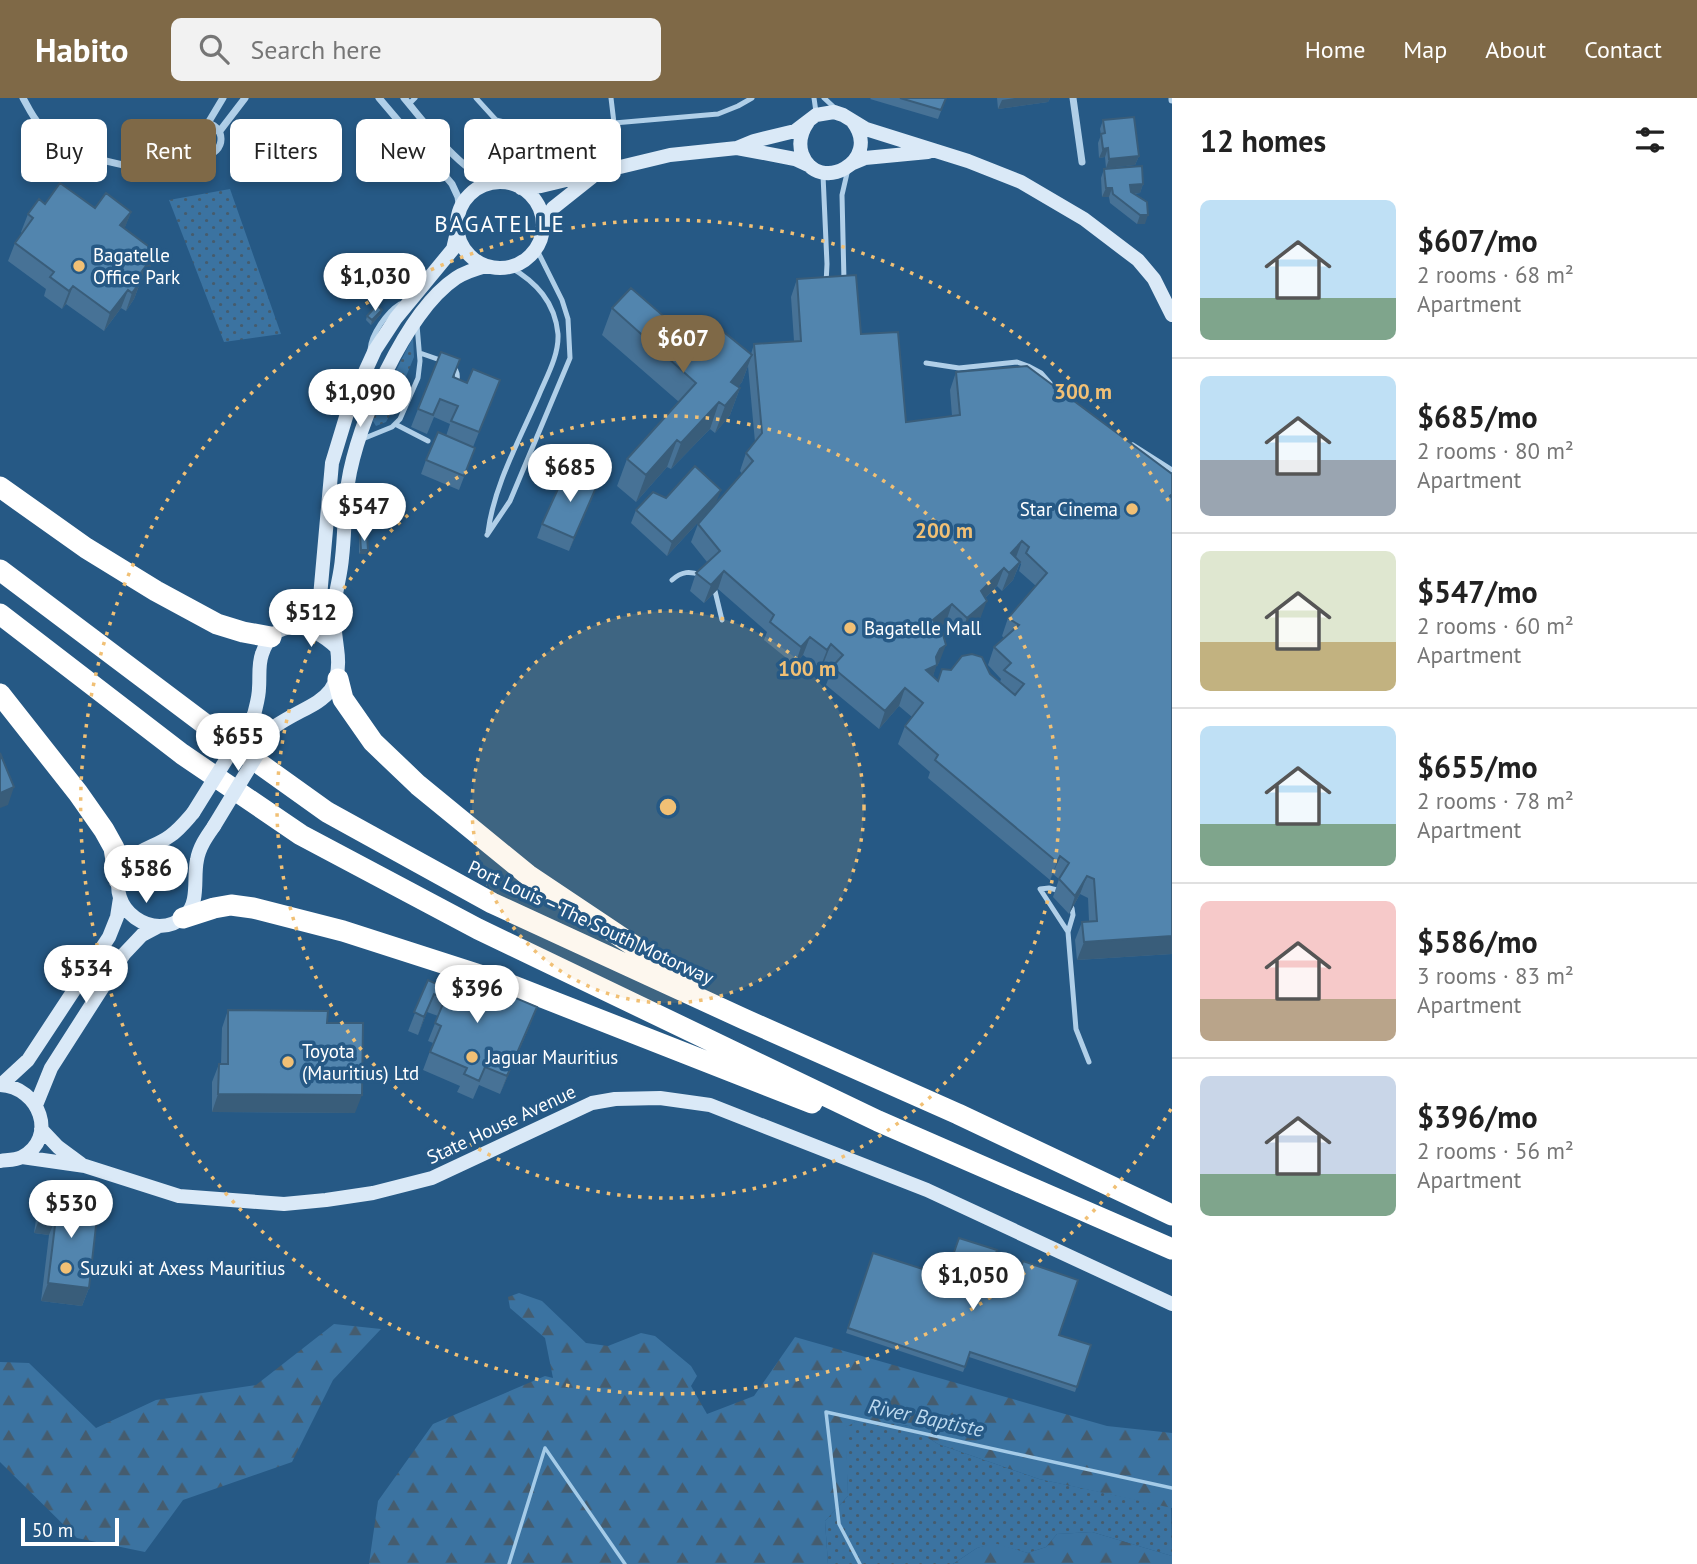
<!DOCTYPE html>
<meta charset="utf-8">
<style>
:root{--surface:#fff;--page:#f2f2f2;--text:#222;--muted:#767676;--line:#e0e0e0;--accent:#7f6947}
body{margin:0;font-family:"PT Sans",sans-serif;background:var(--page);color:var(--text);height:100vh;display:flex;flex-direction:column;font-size:26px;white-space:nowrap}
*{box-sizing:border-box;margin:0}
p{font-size:23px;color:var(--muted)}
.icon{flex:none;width:38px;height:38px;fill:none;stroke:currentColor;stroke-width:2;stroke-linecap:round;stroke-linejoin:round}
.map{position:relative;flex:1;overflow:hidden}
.side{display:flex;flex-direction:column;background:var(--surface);width:525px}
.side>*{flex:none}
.banner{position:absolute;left:21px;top:21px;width:665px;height:63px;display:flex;gap:14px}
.scale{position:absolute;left:21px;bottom:18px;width:98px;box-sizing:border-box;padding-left:7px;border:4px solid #fff;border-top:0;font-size:19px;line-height:24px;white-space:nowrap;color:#fff;-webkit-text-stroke:5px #265985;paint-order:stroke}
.price{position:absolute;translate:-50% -60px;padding:0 16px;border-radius:24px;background:#fff;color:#222;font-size:23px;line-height:46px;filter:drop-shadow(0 2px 4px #0008)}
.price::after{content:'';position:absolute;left:50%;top:42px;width:21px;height:16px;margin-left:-10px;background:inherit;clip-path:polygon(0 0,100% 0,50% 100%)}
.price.current{background:var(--accent);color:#fff}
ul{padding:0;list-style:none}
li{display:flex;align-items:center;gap:21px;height:175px;padding:0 28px}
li+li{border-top:2px solid var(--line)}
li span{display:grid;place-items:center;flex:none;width:196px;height:140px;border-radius:10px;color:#555}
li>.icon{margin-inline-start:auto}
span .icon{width:84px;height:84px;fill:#fffc;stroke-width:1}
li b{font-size:30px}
h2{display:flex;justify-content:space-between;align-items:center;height:84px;padding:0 28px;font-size:30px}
.pill{padding:0 24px;border-radius:10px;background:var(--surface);box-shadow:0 4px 10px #0003;font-size:24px;line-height:63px}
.pill.current{background:var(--accent);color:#fff}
header{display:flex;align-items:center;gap:42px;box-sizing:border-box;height:98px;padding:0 35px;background:var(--accent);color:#fff}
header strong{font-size:33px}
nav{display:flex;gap:38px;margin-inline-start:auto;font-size:24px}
.search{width:490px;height:63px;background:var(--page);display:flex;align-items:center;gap:18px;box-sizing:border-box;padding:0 24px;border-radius:10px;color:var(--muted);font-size:26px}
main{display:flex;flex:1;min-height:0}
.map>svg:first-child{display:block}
</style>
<header>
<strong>Habito</strong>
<div class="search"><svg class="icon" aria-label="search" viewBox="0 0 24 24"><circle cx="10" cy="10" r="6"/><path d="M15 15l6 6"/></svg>Search here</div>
<nav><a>Home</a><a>Map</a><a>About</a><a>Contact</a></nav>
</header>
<main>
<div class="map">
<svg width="1172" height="1466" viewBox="0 0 1172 1466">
<defs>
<pattern id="grass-dots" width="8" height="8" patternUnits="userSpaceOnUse" patternTransform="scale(1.75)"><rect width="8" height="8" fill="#3b73a1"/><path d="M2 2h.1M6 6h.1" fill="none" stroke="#455c6e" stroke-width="1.8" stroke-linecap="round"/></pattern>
<pattern id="forest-firs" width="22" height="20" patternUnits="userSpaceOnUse" patternTransform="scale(1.75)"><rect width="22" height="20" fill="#3b73a1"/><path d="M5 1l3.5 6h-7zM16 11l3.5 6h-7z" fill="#455c6e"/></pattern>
</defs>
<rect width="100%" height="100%" fill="#265985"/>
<!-- grass -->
<path fill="url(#grass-dots)" d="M230,91L281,236L224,244L169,102Z
M413,239L414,259L391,315L386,324L376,328L373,323L374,316Z
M861,1321L909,1328L938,1346L1039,1381L1171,1409L1172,1458L1092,1434L1057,1436L1046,1449L1028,1455L994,1446L977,1450L953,1466H828L825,1423L848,1398L845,1329Z"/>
<!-- forest -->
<path fill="url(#forest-firs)" d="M519,1195L542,1203L586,1245L608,1248L641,1235L655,1238L691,1268L697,1278L691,1288L707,1316L754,1298L795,1239L1107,1328L1172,1335V1410L1039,1381L938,1346L909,1328L861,1321L846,1329L848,1398L825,1423L828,1466H369L378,1403L433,1326L545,1278L553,1280L545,1240L510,1210L508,1199Z
M334,1226L381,1231L333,1282L292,1364L183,1402L145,1454L77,1440L0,1364V1264L29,1265L96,1330L156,1302L256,1287Z
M1092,1434L1172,1458V1466H953L977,1450L994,1445L1028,1455L1046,1449L1057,1436Z"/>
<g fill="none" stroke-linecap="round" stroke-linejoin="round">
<!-- stream -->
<path stroke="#a4cbe8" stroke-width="3.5" d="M509,1466L545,1350L625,1466
M860,1466L839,1426L826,1314L1172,1390"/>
<!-- lane -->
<path stroke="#b0cfe8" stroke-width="5" d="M476,0L496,22L544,33L614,25L611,0
M814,0L816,14
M824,0L837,12
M409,6L415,0
M614,25L718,16L738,8L752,0
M823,77L827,166L826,186
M844,183L842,97L848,71
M370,252C371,236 387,214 400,206
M420,255L443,263
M926,265L959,270L1017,264L1028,268L1041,275L1055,291
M452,268C458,272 458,280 456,287
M395,326L428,343
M360,342L392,329L400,321L418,280L420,263L417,227
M1133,347L1172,372
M488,434C494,387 520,341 539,297C547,278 559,257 558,236C555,204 536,184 510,169
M487,437L510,403L570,260L568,221L562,202L536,150
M672,482C682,473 690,473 701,477
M715,493L722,522
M1057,792L1049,790L1040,791L1068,834
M1072,810L1073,817L1068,834L1076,931L1089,964"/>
<!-- street -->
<path stroke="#b0cfe8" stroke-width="7" d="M23,0C28,9 33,20 40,27C68,54 121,74 160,67C171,64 184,57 195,53
M379,0L452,86L458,99L460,112
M404,0C426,26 463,77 497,85
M1073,0L1082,64
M1172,0V2
M208,25L223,0
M189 41a16 16 0 1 1 32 0a16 16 0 1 1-32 0Z
M219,34L245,0"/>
<!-- secondary -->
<path stroke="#dae9f7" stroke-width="14" d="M808,24C801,34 798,44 802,56C818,98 883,63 853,24
M737,50L795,61L810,68
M853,65L865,60L928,54
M457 127a43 43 0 1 1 86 0a43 43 0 1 1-86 0Z
M521,90L541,88L670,57L737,50L754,43L795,33L816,17L834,14L843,17L866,31L968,63L1021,84L1084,121L1138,162L1154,181L1172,217
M543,128L553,110L592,79
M293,527C304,519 314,512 320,499L332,365L349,309L375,252L396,220L453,151L457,134
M337,550C335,534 332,518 335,502C337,488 341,474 342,460C345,435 344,410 348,385C357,326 405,214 456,180C465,174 475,171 486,168
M254,617C256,608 259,599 259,590C260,579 258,567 262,556C275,516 313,526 337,550C345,605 311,603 274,629
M193,715C186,723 179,732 170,738C154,750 132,752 122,772C104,810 154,846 185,818C200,804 193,780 197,762C199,749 207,738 214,728
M2,986L28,962L109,839L117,819L120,800
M0,987C40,989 58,1040 22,1059C16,1062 7,1062 0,1063
M36,1007L51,970L124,856L142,837L159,828
M41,1031L58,1049L81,1066
M22,1059L85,1068L179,1098L284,1106L326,1102L373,1095L432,1080L592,1005L615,1001L660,1000L710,1007L927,1092L1172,1206"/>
<!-- highway -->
<path stroke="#fff" stroke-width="21" d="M0,389L86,450L156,493L217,526L243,534L271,539
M0,472L218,636L327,714L492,805L744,921L958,1016L1172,1117
M0,516L182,656L301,737L478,831L878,1023L1172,1151
M338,581L343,601L373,644L418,687L528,777L691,886
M0,596L78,695L104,732L114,750L119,782
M183,820L214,810L231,807L253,810L343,833L511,887L812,1005"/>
<!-- secondary-bridge -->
<path stroke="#dae9f7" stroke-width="14" d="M193,715L254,617
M214,728L274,629"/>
</g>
<!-- wall -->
<path fill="#477296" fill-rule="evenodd" d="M871,0H946L938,21L870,1Z
M997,0H1050L1048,4L998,11Z
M1103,22L1139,58L1135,67L1106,70L1105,59L1099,60L1098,45L1101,37L1100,31Z
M1104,71L1143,86L1140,95L1134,96L1145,126H1137L1110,105L1109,99H1102L1101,80Z
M45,106L131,114L124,131L156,154L149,173L140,185L134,201L126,213L121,210L104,233L66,206L62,211L44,198L46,191L8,163L15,145L22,135L21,134L28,116Z
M797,181L861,236L906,324L952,318L950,292L956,274L1027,268L1172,856L1077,862L1075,842L1082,824L1089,823L1088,800L1080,796L1069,816L1053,799L1059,781L1053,776L1050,782L928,680L930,674L898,646L905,628L912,619L899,608L879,631L826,587L832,571L824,564L820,570L803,557L795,567L764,542L767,534L718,491L704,505L690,493L696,475L707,464L691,444L698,426L742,376L740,373L746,355L755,344L748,268L742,284L738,289L740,290L730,317L715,335L710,331L671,371L667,369L636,404L617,388L627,361L679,304L602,237L612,210L668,222L706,248L751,256L754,246L794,243L791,199ZM1020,465L1021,466L1019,473L1036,488L1008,520L1002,538L1004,540L994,549L988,567L1001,581L1000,584L990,576L938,583L933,578L936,567L939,565V530L946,524L960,538L980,521L985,500L997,488L1002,493L1013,482Z
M381,216L371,227L366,222L367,218Z
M453,280L467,285L500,282L473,349L470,363L459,392L421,376L426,362L446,338L450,326L434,319L427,336L411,329L418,311Z
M598,385L569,453L537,440L542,426Z
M666,400L716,405L667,458L631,425L636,412Z
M360,437L366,456H359V442Z
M428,882L530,927L500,996L479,987L473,1001L457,994L460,988L423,972L433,945L428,943L438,918L427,914L418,937L408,933Z
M228,912L327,925L355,1015L212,1014V984L219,966H221L222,930Z
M43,1096L90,1118L89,1190L82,1208L41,1203L49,1137L34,1135L37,1114Z
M873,1155L932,1174L952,1160L991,1169L1018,1178L1059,1237L1091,1247L1075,1294L969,1259L963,1274L846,1235Z"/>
<!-- shaded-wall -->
<path fill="#395d7a" d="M1015,0H1050L1048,4L998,11L1002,2Z
M1108,50L1105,59L1099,60L1103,51Z
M1139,58L1135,67L1106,70L1109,61Z
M1143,86L1140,95L1127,96L1130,87Z
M1106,90H1112L1109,99H1102Z
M131,114L124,132L120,127Z
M1140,117H1148L1145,126H1137Z
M156,154L149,173L140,185L134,201L126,213L137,180Z
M73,188L66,206L62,211L69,193Z
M128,192L121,210L104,233L110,215Z
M382,212L381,216L371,227L372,222Z
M752,257L742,284L724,307L731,284Z
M740,290L730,317L715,335L725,308Z
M719,304L710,331L671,371L681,345Z
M677,342L667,369L636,404L646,377Z
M598,385L593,398L569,453L574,440Z
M721,392L716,405L667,458L672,444Z
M1022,443L1015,462L1005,473L1011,455Z
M361,452H368L366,456H359Z
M1020,464L1013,482L1002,493L1009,475Z
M1004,470L997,488L974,511L981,493Z
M724,473L718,491L704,505L711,487Z
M987,503L980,521L960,538L967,520Z
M952,506L946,524L927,540L933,522Z
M810,539L803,557L795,567L801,549Z
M831,546L824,564L820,570L827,552Z
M946,547L939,565L933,569L937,567L930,586L926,572L940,551Z
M905,590L899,608L879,631L885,613Z
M14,689L8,707L0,710V695Z
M1060,758L1053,776L1050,782L1057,764Z
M1087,778L1080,796L1069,816L1075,798Z
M1172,838V856L1077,862L1084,844Z
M434,896L427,914L418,937L424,919Z
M537,909L530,927L500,996L507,978Z
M218,996L362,997L355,1015L212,1014Z
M41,1117L56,1119L49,1137L34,1135Z
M48,1185L89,1190L82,1208L41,1203Z"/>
<!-- building -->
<path fill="#5285ae" stroke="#395d7a" stroke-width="2" fill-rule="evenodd" d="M900,0H946L941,12Z
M1134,19L1139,58L1109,61L1108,50L1103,51L1101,36L1105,35L1103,22Z
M1142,68L1143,86L1130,87L1131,94L1147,104L1148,117H1140L1113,96L1112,90H1106L1104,71Z
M60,85L95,110L106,95L131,114L120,127L156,154L137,180L141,183L132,195L128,192L110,215L73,188L69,193L50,179L54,174L15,145L33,120L28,116L39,101L45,106Z
M856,177L861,236L898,234L906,324L960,317L956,274L1027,268L1172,376V396L1170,398L1172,400V838L1084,844L1082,824L1097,823L1094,781L1087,778L1075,798L1059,781L1069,765L1060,758L1057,764L935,662L938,657L905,628L923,605L905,590L885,613L832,569L843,557L831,546L827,552L810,539L801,549L770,524L774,517L724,473L711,487L696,475L720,453L698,426L753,363L746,355L762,335L754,246L801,243L797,181ZM1022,443L1029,449L1026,455L1047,475L1008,520L1019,527L994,549L1011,565L1004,572L1024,586L1015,597L990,576L982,559L972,556L962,558L951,572L942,571L938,583L926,572L937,567L936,559L940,551L946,547L942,533L933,522L952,506L967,520L987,503L981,493L1004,470L1009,475L1020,464L1011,455Z
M631,190L668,222L671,219L706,248L720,231L752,257L731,284L740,290L725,308L719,304L681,345L677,342L646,377L627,361L696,285L612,210Z
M377,207L382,212L372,222L367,218Z
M441,254L460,261L453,279L467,285L473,271L500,282L479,334L451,323L458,308L440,301L433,317L418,311Z
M438,334L475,350L464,378L426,362Z
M695,368L721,392L672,444L636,412L653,394L666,400Z
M567,371L598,385L574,440L542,426Z
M360,437H367L368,452H361Z
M0,655L14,689L0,695Z
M452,873L537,909L507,978L485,969L479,983L464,976L467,970L430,954L441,928L435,925L445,901L434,896L424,919L414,914L428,882L445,890Z
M228,912L328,913L327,925H363L362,997L218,996L219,966H228Z
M43,1096L92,1102L90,1118L97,1119L89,1190L48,1185L56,1119L41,1117Z
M959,1140L997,1152L991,1169L1018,1178L1023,1163L1078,1182L1059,1237L1091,1247L1077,1289L970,1254L965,1269L848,1230L873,1155L932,1174L938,1155L952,1160Z"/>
<!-- distance rings -->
<circle cx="668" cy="709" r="196" fill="#f1c075" fill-opacity=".12"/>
<g fill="none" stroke="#f1c075" stroke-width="3.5" stroke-dasharray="3.5 7">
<circle cx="668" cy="709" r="196"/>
<circle cx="668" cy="709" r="391"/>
<path d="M1171 1011A587 587 0 1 1 1171 407"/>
</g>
<!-- markers -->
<g fill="#f1c075" stroke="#265985" stroke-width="2.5">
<circle cx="79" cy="168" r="7"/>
<circle cx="1132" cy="411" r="7"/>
<circle cx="850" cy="530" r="7"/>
<circle cx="472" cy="959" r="7"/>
<circle cx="288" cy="964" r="7"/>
<circle cx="66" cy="1170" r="7"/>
</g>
<g text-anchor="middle" stroke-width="7" stroke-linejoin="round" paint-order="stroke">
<!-- poi labels -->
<g font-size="19" fill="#fff" stroke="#265985" text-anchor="start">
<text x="93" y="164">Bagatelle<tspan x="93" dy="22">Office Park</tspan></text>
<text x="1118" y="418" text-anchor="end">Star Cinema</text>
<text x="864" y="537">Bagatelle Mall</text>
<text x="302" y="960">Toyota<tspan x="302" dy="22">(Mauritius) Ltd</tspan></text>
<text x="486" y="966">Jaguar Mauritius</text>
<text x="80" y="1177">Suzuki at Axess Mauritius</text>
</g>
<!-- street labels -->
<g font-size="19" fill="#fff" stroke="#265985">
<text transform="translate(591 824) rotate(25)" y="7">Port Louis – The South Motorway</text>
<text transform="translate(501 1026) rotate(-25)" y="7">State House Avenue</text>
</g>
<!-- water labels -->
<g font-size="21" font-style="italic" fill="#bcd9ef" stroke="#265985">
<text transform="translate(926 1320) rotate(12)" y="7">River Baptiste</text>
</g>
<!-- quarter labels -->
<g font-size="23" letter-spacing="2" fill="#fff" stroke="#265985">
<text x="500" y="134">BAGATELLE</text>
</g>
</g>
<circle cx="668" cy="709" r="10" fill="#f1c075" stroke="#265985" stroke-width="3.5"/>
<g font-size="21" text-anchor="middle" font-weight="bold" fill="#f1c075" stroke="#265985" stroke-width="7" stroke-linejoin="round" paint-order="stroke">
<text x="1083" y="301">300 m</text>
<text x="944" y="440">200 m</text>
<text x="807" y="578">100 m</text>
</g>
</svg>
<div class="scale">50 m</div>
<b class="price" style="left:375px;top:215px">$1,030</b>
<b class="price current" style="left:683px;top:277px">$607</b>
<b class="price" style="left:360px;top:331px">$1,090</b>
<b class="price" style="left:570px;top:406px">$685</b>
<b class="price" style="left:364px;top:445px">$547</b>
<b class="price" style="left:311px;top:551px">$512</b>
<b class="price" style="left:238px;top:675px">$655</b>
<b class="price" style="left:146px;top:807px">$586</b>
<b class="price" style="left:86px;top:907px">$534</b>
<b class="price" style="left:477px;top:927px">$396</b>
<b class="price" style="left:71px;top:1142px">$530</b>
<b class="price" style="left:973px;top:1214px">$1,050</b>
<div class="banner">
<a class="pill">Buy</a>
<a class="pill current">Rent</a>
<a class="pill">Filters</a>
<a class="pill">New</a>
<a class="pill">Apartment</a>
</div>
</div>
<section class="side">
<h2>12 homes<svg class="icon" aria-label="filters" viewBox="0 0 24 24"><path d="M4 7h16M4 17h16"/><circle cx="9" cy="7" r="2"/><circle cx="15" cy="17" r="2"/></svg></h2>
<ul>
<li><span style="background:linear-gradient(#bfe0f5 70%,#7fa58c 0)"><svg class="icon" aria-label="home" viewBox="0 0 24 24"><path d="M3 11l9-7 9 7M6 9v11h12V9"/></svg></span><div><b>$607/mo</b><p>2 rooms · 68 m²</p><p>Apartment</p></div></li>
<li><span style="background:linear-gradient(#bfe0f5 60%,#9aa5b1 0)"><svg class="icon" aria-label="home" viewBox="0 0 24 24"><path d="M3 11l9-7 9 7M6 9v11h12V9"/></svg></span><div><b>$685/mo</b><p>2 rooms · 80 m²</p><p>Apartment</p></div></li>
<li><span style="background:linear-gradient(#dfe7d0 65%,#c2b280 0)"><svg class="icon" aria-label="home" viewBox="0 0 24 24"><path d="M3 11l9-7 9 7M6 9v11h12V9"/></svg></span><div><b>$547/mo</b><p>2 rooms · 60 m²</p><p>Apartment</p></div></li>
<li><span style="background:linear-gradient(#bfe0f5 70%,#7fa58c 0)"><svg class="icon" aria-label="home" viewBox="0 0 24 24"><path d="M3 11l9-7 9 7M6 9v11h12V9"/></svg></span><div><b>$655/mo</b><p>2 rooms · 78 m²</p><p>Apartment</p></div></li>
<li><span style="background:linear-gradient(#f6c9c9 70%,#b9a48a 0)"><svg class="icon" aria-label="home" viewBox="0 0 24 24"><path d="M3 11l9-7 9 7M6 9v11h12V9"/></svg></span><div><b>$586/mo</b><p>3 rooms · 83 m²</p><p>Apartment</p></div></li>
<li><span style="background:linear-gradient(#c9d6e8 70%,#7fa58c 0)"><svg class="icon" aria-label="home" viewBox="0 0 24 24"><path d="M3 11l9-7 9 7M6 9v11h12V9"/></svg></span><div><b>$396/mo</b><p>2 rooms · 56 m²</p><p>Apartment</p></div></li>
</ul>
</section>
</main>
